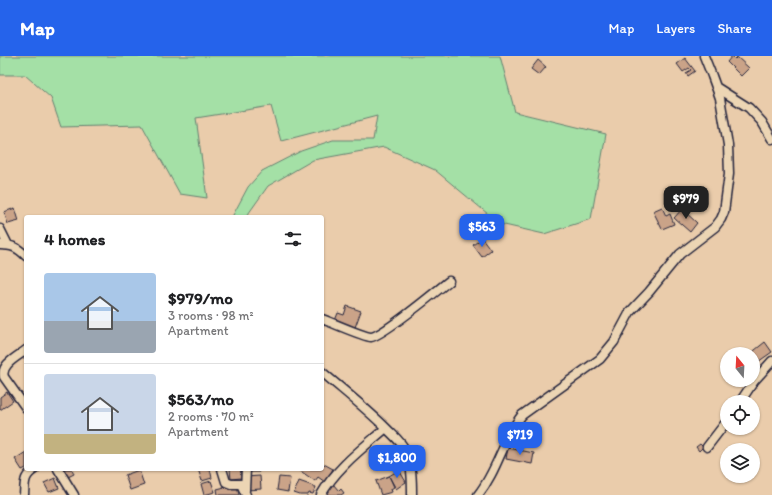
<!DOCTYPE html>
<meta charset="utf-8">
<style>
:root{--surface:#fff;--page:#f2f2f2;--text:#202124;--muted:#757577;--line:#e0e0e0;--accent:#2563eb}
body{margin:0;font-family:Itim,sans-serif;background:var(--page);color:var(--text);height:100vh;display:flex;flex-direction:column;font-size:15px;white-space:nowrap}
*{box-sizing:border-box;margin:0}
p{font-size:13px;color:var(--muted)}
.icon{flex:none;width:22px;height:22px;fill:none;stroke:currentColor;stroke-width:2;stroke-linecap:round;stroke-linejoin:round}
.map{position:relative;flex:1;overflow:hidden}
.panel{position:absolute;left:24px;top:159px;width:300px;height:256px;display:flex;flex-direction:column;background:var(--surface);border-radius:4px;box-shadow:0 1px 3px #0004}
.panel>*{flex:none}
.needle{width:26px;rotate:342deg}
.controls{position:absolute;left:720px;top:291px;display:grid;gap:8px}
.controls a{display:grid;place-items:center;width:40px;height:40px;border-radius:50%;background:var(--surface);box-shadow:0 1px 3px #0004;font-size:20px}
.price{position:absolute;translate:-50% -34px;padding:0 9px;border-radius:8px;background:var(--accent);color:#fff;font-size:13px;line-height:26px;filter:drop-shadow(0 1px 2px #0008)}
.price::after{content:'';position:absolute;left:50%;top:24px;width:12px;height:9px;margin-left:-6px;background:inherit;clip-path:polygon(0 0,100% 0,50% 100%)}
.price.current{background:#222;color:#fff}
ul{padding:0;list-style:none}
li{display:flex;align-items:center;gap:12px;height:100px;padding:0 20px}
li+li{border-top:1px solid var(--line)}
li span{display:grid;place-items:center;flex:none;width:112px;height:80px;border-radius:4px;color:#555}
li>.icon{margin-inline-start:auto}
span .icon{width:48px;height:48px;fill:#fffc;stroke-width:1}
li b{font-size:17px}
h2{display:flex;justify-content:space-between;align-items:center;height:48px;padding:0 20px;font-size:17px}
header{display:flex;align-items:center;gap:24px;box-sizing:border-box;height:56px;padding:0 20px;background:var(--accent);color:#fff}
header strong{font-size:19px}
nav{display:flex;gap:22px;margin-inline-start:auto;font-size:14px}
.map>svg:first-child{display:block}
</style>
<header>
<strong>Map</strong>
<nav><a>Map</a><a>Layers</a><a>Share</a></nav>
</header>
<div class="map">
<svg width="772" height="439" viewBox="0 0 772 439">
<rect width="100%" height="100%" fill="#eaccab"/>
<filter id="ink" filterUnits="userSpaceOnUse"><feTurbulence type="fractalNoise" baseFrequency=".025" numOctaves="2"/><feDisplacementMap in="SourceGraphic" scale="8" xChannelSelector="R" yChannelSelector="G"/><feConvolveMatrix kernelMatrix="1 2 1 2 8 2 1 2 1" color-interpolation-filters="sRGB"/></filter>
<g filter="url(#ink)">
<!-- green -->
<path fill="#a4e0a6" stroke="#638170" d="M0,0H500L515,56L606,78L591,163L544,178L500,168L435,114L384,91L313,104L268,130L246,161H232L248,131L262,115L301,95L333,84H373L377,60L281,85L271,50L196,62L207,142L180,138L142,69L61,71L51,42L25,19H0Z"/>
<!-- building -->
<path fill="#caa388" stroke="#22223b" d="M732,0L735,3L737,1L749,12L741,20L727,6Z
M685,2L695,15L688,20L686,17L691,14L689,12L683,16L677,8Z
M538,4L546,11L539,19L531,13Z
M662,151L666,160L670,158L674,168L662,173L653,155Z
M15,152L19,165L8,168L4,156Z
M682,153L697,167L690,176L674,162Z
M482,182L491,194L482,201L473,189Z
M347,250L361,255L354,274L334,267L338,257L344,259Z
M765,286L772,296L755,308L753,305V298H750Z
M7,336L13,345L0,354V341Z
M700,388L703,391L699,395L696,391Z
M508,392L534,397L532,408L506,403Z
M26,396V412L22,414L15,403Z
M322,407L333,413L325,426L318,421L315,425L299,414L300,413H322Z
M60,413H72L74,418L64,423Z
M198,413H210L212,422L202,425Z
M230,413H241V422L231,423Z
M246,413H259V416H246Z
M139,414L144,429L130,434L125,419Z
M399,414L406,426L396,433L389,420Z
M260,420L261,433L247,434L246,421Z
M389,420L394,431L391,433L392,436L381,439L376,425Z
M279,421L290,422L288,436L277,434Z
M55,422L59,432L49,436L44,427Z
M211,425L215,436L204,439L201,428Z
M299,425L316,431L313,438L309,437L308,439H300L294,437Z
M237,428L239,439H218L217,433Z
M333,428L339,435L341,433L344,437L341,439H330L326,434Z"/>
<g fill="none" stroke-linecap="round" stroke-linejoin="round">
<!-- street casing -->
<g stroke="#22223b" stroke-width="11">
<path id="street" d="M716,31L749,52L762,66L772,83
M0,173L8,189
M0,189C12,189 17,191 26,200
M322,263C331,266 364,281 371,281C382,280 438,234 449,225
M26,294C17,301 0,309 4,321L26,352
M322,316C344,335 366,352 387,373C394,380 403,387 406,396C412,410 412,425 412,439
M740,346L754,325L772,305
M707,391L727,365
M58,413L74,439
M222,413L226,426L231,428H241L246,439
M245,434L246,413
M24,439C25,426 23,421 35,413
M321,439C336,412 363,392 386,372
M478,439C498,414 503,383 522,359L600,303L614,286L630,256L649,236L680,198L715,171L721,163L724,156L729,118L728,89L720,42L712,20L704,0"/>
</g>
<!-- street -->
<use href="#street" stroke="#ecd5b4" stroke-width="8"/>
</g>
</g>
</svg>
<div class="controls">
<a><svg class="needle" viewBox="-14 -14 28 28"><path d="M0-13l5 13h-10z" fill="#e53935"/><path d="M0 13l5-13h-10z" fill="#757577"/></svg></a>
<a><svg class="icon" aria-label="locate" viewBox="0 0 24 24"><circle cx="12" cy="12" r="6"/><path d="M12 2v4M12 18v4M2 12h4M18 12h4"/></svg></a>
<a><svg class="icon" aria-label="layers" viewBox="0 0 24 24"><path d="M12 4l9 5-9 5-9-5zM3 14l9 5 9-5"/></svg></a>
</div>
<b class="price current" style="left:686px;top:164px">$979</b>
<b class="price" style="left:482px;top:192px">$563</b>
<b class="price" style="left:520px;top:400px">$719</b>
<b class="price" style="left:397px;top:423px">$1,800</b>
<section class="panel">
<h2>4 homes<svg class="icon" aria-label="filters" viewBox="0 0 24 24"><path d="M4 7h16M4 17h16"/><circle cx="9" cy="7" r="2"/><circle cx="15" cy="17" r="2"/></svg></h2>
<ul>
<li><span style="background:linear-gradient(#a9c7e8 60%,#9aa5b1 0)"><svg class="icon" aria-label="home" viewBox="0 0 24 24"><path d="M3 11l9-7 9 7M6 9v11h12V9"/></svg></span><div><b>$979/mo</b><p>3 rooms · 98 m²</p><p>Apartment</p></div></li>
<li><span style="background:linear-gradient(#c9d6e8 75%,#c2b280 0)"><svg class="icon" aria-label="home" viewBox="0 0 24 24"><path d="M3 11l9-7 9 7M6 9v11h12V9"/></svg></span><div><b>$563/mo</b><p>2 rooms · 70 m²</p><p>Apartment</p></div></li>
</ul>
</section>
</div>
